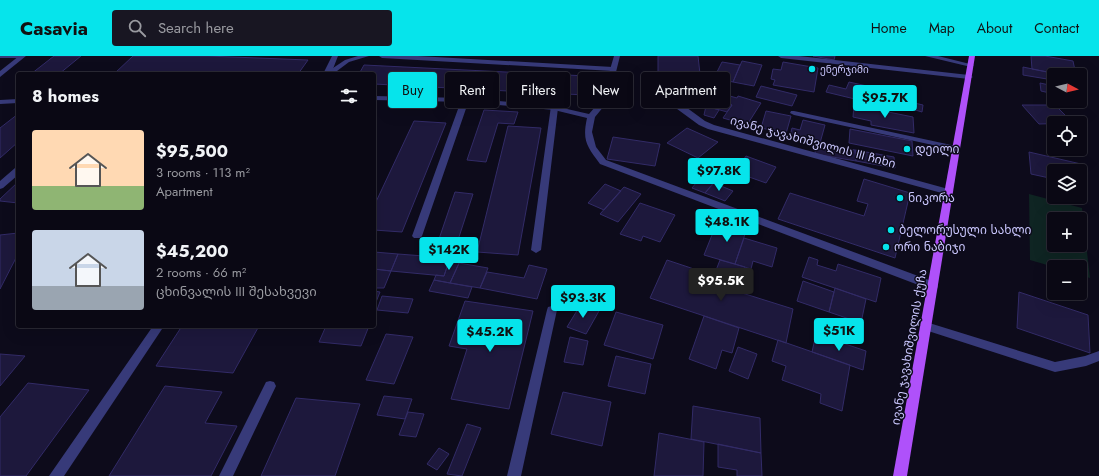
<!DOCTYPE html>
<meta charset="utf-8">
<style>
:root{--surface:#0a0814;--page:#181622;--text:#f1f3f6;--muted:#999aa0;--line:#2a2934;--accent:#06e4eb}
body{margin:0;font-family:Jost,"Noto Sans Georgian",sans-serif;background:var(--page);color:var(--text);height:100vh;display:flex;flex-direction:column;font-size:15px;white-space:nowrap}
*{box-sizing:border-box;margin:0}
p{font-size:13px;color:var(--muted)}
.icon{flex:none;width:22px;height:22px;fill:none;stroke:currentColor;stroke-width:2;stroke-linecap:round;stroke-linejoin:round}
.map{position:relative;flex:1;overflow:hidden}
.drawer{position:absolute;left:16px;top:16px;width:360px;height:256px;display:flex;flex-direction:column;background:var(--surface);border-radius:4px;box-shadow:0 4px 16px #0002,0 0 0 1px var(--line)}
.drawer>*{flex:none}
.top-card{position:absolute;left:388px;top:16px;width:380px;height:36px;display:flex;gap:8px}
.needle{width:26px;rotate:97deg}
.buttons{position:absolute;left:1047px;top:12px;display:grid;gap:8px}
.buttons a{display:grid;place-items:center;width:40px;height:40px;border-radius:4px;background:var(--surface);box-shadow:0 4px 16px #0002,0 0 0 1px var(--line);font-size:20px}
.price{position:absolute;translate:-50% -34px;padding:0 9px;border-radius:4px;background:var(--accent);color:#111;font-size:13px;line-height:26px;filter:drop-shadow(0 1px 2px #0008)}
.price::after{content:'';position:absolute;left:50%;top:24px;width:12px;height:9px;margin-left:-6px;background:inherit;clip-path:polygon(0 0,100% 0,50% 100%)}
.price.on{background:#222;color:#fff}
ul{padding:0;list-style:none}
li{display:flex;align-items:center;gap:12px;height:100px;padding:0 16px}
li span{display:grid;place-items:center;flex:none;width:112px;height:80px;border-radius:4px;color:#555}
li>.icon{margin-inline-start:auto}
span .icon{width:48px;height:48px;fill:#fffc;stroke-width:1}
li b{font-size:17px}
h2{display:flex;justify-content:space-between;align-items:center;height:48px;padding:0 16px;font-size:17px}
.pill{padding:0 14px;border-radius:4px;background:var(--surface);box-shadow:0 4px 16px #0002,0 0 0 1px var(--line);font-size:14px;line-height:36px}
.pill.on{background:var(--accent);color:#111}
header{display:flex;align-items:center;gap:24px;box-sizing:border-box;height:56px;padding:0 20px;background:var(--accent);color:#111}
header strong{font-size:19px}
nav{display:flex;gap:22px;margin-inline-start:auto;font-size:14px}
.search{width:280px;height:36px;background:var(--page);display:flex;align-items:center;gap:10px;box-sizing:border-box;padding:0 14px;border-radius:4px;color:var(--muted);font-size:15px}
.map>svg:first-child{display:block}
</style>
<header>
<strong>Casavia</strong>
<div class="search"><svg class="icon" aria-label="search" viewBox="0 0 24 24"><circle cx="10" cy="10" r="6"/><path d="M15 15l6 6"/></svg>Search here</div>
<nav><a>Home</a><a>Map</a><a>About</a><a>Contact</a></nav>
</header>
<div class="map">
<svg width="1099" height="420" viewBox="0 0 1099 420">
<rect width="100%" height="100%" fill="#0d0b1b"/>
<!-- green -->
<path fill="#0f2523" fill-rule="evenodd" d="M1029,138L1082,152L1090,222L1080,219V211H1054L1030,204ZM1054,163H1080V189H1054Z"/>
<!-- building -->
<path fill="#1d183c" stroke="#322b67" d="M54,0H81L59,18H31Z
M133,0H207L308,4L298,18L115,17Z
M658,0H698L703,45L658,42Z
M813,0H835L834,4Z
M1031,0H1045L1073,5L1076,19H1063L1032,13Z
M742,5L762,9L754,30L733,26Z
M722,6L740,9L733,26L714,22Z
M783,6L818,12L814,36L773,29L775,24L771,23L773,13L781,14Z
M364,9L587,20L585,39L374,28V18H359Z
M1023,11L1052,17L1053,24L1023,19Z
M849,26L899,37L896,53L826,36L829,29L846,33Z
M1040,27L1054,30V38L1041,35Z
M761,30L797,39L792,50L756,41Z
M712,35L737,42L738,40L761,47L747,69L723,62L732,49L707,41Z
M707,41L732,49L727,56L706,50Z
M906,45L923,49L922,56L905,51Z
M854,49L913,61L914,77L871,69V65L853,61Z
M1022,49H1055L1073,67L1039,68Z
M706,50L719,54L714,62L704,59Z
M484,54L518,56L514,68L498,67L486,106L467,104Z
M766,55L791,60L785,81L775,78L776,75L761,72Z
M18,58V86L0,102V72Z
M803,64L825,69L820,87L790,80L792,72L800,74Z
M414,65L446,67L402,176L374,174V150Z
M508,70L541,72L518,199L477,196Z
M687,72L718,86L698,102L667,87Z
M850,73L912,85L913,100L849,87Z
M613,81L660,88L655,110L607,103Z
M816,87L855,94L856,105L815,98Z
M855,94L894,101L895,112L856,105Z
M1029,96L1081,108L1085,131L1080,130V115H1054V123L1031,118Z
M746,100L776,111L766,127L735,116Z
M705,116L718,121L705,137L692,132Z
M864,123L910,137L895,202L778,163L790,137L864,160L868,148L857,145Z
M18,126V147L0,145V143Z
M714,127L733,135L725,145L705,137Z
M605,128L621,135L604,154L588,147Z
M624,131L641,138L618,166L600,158Z
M455,136L473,138L458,184L439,183Z
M640,147L675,159L660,186L643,180L641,185L620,178Z
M733,165L748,169L735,208L704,199L714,174L728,178Z
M18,177V198L0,233V179Z
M744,182L777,192L772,211L753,205L751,213L735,208Z
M374,196L398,198L391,215L374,213Z
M398,198L450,202L444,220L391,215Z
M809,201L818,204L817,209L836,215L838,208L881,222L876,246L802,221Z
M450,202L461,203L450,227L434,224L436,219L444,220Z
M667,204L709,218L707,226L793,253L786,287L650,242Z
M720,204L745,211L739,230L713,222Z
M459,207L488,212L480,232L450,227Z
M529,209L547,213L537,243L480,232L487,216L524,222Z
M374,213L391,215L384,232H374Z
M434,224L472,231L468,242L429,235Z
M803,225L834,236L829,256L797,245Z
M835,232L866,243L861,267L829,256Z
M374,235L380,236L374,251Z
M1019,236L1088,259L1090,297L1017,272Z
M382,240L413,243L408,257L377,254Z
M465,245L533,255L509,353L451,343L467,293L449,290Z
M581,248L599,255L586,278L567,271Z
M616,256L663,269L653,303L604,289Z
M704,260L739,272L732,297L722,294L716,313L689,303Z
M182,270H259L233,317L156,310Z
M326,270H369L361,290L319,286Z
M386,278L413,281L394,328L366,324Z
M816,278L866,295L863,314L812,296Z
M570,281L588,285L583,309L564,306Z
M778,284L850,309L842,355L820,347L821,338L782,324L786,310L772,305Z
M738,291L757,298L748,323L729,315Z
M0,298L25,300L0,330Z
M616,300L651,308L645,338L608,330Z
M28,327L89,334L26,420H0V361Z
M165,330L222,336L205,367L237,370L211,420H109Z
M563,336L611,346L602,390L551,378Z
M384,340L412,343L405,363L377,359Z
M296,342L360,348L335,420H261Z
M693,350L760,362L761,397L691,383Z
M408,356L424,358L416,381L399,379Z
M467,368L481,372L462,420L447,418Z
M659,377L704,386L703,420H654Z
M718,388L761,397L762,420H737V414L718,411Z
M439,392L449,398L437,414L427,408Z"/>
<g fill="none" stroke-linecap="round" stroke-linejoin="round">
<!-- lane -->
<path fill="#373a79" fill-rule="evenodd" d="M0,0H25L22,2H0Z
M358,0H369L349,6L333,18H324L345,4Z
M379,0H418L613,11L616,13L613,15L382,2Z
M778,0H799L969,19L973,21L969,23L781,2Z
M925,0H938L974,9L971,11Z
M462,42H468L469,44L422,180L420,182H414L412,180Z
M551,50H557L558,52L541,194L536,197L531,194Z
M791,55H794L956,90L960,92L956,94L794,59L790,57Z
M18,111V119L3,132L0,133V125L15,112Z
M926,266L1055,306L1085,300L1099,295V305L1086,310L1055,316L922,273L921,270L922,267Z"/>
<!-- street -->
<path fill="#373a79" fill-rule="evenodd" d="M19,0H26L0,21V15Z
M332,0H338L331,18H323Z
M614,0H620L609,44L595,61L592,76L596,91L606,104L937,227L938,230L937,233H929L600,108C587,90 582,85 587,62L554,54L465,46L374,44V40L465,42L554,50L589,58L601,44Z
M18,43V47L0,48V44Z
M673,46H679L705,65L714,69L952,134L953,136L949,139L708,73L699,69L673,50Z
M552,250L556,251L557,254L521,420H507L547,254L548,251Z
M153,270H164L64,420H49Z
M270,325L274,326L276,330L233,420H219L266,326Z"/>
<!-- primary -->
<path fill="#af51fa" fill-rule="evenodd" d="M969,0H975L907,420H893Z"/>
</g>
<!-- markers -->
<g fill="#06e4eb" stroke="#0d0b1b" stroke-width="1.5">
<circle cx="812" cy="13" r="4"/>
<circle cx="907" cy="93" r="4"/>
<circle cx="900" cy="142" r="4"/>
<circle cx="891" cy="174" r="4"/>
<circle cx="886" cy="191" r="4"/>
</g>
<g text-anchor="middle" stroke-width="3" stroke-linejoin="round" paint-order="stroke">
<!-- far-poi labels -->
<g font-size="10" fill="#cac7fe" stroke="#0d0b1b" text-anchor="start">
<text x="820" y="17">ენერჯიმი</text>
</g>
<!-- street labels -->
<g font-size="12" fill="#cac7fe" stroke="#0d0b1b">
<text transform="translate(813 86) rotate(15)" y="4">ივანე ჯავახიშვილის III ჩიხი</text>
<text transform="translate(909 291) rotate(-80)" y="4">ივანე ჯავახიშვილის ქუჩა</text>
</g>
<!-- poi labels -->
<g font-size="12" fill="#cac7fe" stroke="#0d0b1b" text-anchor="start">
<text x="915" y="97">დეილი</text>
<text x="908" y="146">ნიკორა</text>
<text x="899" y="178">ბელორუსული სახლი</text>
<text x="894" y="195">ორი ნაბიჯი</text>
</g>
</g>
</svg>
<div class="buttons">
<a><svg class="needle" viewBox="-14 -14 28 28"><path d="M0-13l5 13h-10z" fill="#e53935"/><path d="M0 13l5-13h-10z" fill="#999aa0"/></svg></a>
<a><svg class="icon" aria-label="locate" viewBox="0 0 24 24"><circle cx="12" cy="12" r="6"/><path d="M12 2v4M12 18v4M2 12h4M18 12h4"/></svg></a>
<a><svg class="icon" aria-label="layers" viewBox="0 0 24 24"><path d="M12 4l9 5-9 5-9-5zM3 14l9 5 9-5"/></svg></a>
<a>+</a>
<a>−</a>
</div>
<b class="price" style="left:885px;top:63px">$95.7K</b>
<b class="price" style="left:719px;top:136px">$97.8K</b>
<b class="price" style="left:727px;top:187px">$48.1K</b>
<b class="price" style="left:449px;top:215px">$142K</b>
<b class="price on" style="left:721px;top:246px">$95.5K</b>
<b class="price" style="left:583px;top:263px">$93.3K</b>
<b class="price" style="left:839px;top:296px">$51K</b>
<b class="price" style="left:490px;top:297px">$45.2K</b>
<div class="top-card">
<a class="pill on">Buy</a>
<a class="pill">Rent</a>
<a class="pill">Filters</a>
<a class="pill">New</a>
<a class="pill">Apartment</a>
</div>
<section class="drawer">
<h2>8 homes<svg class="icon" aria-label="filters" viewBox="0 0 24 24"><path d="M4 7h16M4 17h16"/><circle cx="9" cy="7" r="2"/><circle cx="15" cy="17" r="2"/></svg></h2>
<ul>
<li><span style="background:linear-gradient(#ffd9b3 70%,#8fb573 0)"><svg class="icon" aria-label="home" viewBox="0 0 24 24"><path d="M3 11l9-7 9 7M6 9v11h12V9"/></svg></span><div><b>$95,500</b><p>3 rooms · 113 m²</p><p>Apartment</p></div></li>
<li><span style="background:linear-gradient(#c9d6e8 70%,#9aa5b1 0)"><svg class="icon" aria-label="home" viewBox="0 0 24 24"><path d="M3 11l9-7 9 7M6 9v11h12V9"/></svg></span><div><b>$45,200</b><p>2 rooms · 66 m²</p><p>ცხინვალის III შესახვევი</p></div></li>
</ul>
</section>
</div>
